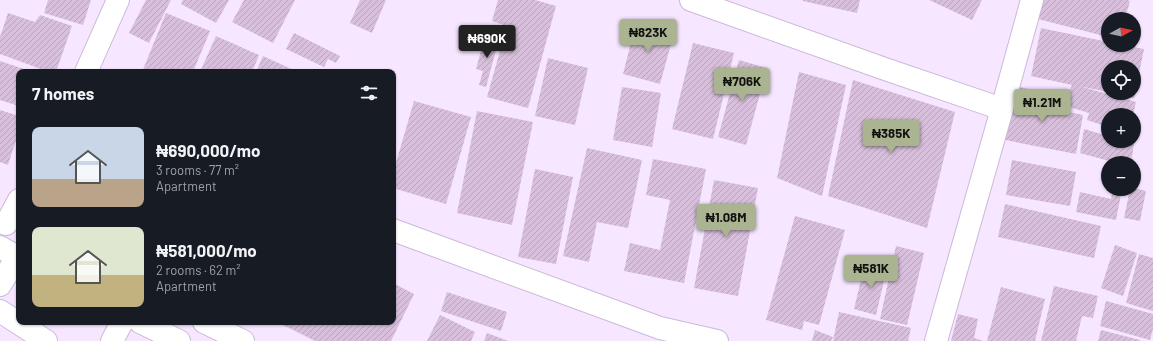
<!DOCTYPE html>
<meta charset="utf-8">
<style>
:root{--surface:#171b24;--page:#242831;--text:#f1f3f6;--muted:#9ea1a6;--accent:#aab490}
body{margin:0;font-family:Barlow,sans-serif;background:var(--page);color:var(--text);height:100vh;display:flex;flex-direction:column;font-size:15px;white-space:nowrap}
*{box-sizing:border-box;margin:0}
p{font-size:13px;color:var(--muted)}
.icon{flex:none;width:22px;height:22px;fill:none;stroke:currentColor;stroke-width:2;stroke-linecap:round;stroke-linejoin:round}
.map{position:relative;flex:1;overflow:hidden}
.sheet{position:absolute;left:16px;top:69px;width:380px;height:256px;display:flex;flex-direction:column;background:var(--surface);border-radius:8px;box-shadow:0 1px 3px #0004}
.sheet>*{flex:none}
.needle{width:26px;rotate:82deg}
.tools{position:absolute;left:1101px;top:12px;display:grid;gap:8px}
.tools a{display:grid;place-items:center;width:40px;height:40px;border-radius:50%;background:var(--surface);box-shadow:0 1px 3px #0004;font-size:20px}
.price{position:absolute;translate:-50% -34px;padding:0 9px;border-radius:4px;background:var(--accent);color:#111;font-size:13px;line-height:26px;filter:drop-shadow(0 1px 2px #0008)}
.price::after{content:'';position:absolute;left:50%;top:24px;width:12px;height:9px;margin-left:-6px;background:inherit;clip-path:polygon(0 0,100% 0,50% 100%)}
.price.active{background:#222;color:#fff}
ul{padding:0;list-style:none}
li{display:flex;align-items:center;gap:12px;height:100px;padding:0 16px}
li span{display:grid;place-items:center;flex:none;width:112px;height:80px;border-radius:8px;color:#555}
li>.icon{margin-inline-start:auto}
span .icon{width:48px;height:48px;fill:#fffc;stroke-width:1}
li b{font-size:17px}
h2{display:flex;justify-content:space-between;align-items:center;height:48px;padding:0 16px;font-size:17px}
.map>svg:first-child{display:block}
</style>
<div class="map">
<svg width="1153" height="341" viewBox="0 0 1153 341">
<defs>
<pattern id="building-hatch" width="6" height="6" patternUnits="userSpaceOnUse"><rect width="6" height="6" fill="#d8c0dc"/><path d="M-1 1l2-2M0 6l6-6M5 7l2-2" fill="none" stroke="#b9a4bc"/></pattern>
</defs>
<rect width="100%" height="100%" fill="#f6e6ff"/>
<!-- building -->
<path fill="url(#building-hatch)" d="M48,0H91L83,25L44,13Z
M146,0H171L149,43L129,33Z
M183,0H229L216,23L181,4Z
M244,0H295L273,43L232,22Z
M360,0H386L372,33L350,23Z
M498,0H535L556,6L528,108L487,97L507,26L492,21Z
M803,0H860L857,13L803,1Z
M929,0H982L972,20Z
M1043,0H1127L1130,1L1125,19H1108V37L1038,19Z
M8,13L35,22L40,15L72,26L56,72H49L0,54V37Z
M166,13L210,31L193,72H142Z
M636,23L674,33L660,84L623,74Z
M1041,28L1108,42V45H1123L1144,49L1134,98L1114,94L1134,93V67H1108V92L1079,86L1136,102L1133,115H1108V127L1087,120L1089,113L1063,105L1072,85L1031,76Z
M294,33L340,56L336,63L328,59L324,67L286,49Z
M216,36L259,55L252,72H200Z
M485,36L499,39L486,87L479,85L483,71L476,69Z
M693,43L734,53L713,139L672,129Z
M263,56L298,72H256Z
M548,58L588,68L575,125L535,116Z
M739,60L767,68L746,145L718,137Z
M0,61L33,72H19V106L0,100Z
M799,72L846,85L822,196L777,178Z
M853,80L955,112L927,228L828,196Z
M1015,86L1047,93L1044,107L1083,115L1076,154L1005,140Z
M622,87L661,93L652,147L613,140Z
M414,101L471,117L446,204L393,188V173Z
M0,110L19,116V131L8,165L0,162Z
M477,111L533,122L512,225L457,213Z
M1084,129L1108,136V141H1123L1134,144L1131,163H1116L1080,153Z
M587,148L642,160L628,228L597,222L589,262L563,256Z
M653,159L706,169L684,283L624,271L630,243L660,250L670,200L646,195Z
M1012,160L1076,172L1070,206L1006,195Z
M535,169L573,177L556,264L518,257Z
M714,180L758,188L738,296L694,288Z
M1134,188L1146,191L1140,221L1124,218L1130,189Z
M1113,189H1122L1116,220L1076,212L1080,192L1111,199Z
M1005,204L1101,226L1094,258L998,237Z
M795,216L845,230L819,325L804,321L802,330L766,320Z
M1115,245L1137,253L1123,296L1101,288Z
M896,246L924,253L907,325L880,319Z
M1139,254L1153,258V311L1126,303Z
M865,263L887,268L876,315L854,309Z
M393,283L414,294L391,341H315L277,322H393Z
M1054,286L1098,296L1093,318L1082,316L1076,341H1041Z
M1001,287L1045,299L1035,341H987Z
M447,292L507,312L501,331L441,311Z
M1106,301L1153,314V329L1150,340L1100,326Z
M839,312L911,328L908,341H833Z
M958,314L978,319L974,338L983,341H951Z
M440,315L475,332L471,341H427Z
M815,330L833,337L831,341H812Z
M1101,330L1140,340V341H1098Z
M487,333L508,341H484Z"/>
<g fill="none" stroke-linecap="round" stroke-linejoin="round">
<!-- minor casing -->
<g stroke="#cbb9d7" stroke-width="24">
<path id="minor" d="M691,0L885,69L1002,109
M86,72L118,0
M6,224L19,200
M393,230L660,328L717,341
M0,247L19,258
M0,285L17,257
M0,311L46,341
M140,322L179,341
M204,322L243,341
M112,341L122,322
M936,341L1002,109L1032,0"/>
</g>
<!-- minor -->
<use href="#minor" stroke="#fff" stroke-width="22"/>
</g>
</svg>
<div class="tools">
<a><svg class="needle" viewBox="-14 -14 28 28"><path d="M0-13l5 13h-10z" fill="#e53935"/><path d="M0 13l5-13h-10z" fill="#9ea1a6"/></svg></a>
<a><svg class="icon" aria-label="locate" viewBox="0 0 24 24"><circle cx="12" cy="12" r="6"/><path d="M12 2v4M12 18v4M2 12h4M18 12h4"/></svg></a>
<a>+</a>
<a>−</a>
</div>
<b class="price" style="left:648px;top:53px">₦823K</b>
<b class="price active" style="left:487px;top:59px">₦690K</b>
<b class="price" style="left:742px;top:102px">₦706K</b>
<b class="price" style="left:1042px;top:123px">₦1.21M</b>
<b class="price" style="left:891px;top:154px">₦385K</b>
<b class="price" style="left:726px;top:238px">₦1.08M</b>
<b class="price" style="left:871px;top:289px">₦581K</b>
<section class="sheet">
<h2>7 homes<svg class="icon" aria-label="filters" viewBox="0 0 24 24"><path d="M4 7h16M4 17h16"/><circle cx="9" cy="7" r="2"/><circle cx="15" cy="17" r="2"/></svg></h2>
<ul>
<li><span style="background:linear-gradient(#c9d6e8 65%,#b9a48a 0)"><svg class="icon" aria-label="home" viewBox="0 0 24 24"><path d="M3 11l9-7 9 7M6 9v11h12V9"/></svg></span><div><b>₦690,000/mo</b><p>3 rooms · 77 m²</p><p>Apartment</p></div></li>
<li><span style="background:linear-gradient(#dfe7d0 60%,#c2b280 0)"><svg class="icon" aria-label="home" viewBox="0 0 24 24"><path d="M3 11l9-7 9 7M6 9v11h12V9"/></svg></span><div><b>₦581,000/mo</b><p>2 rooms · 62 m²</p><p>Apartment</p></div></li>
</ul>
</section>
</div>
